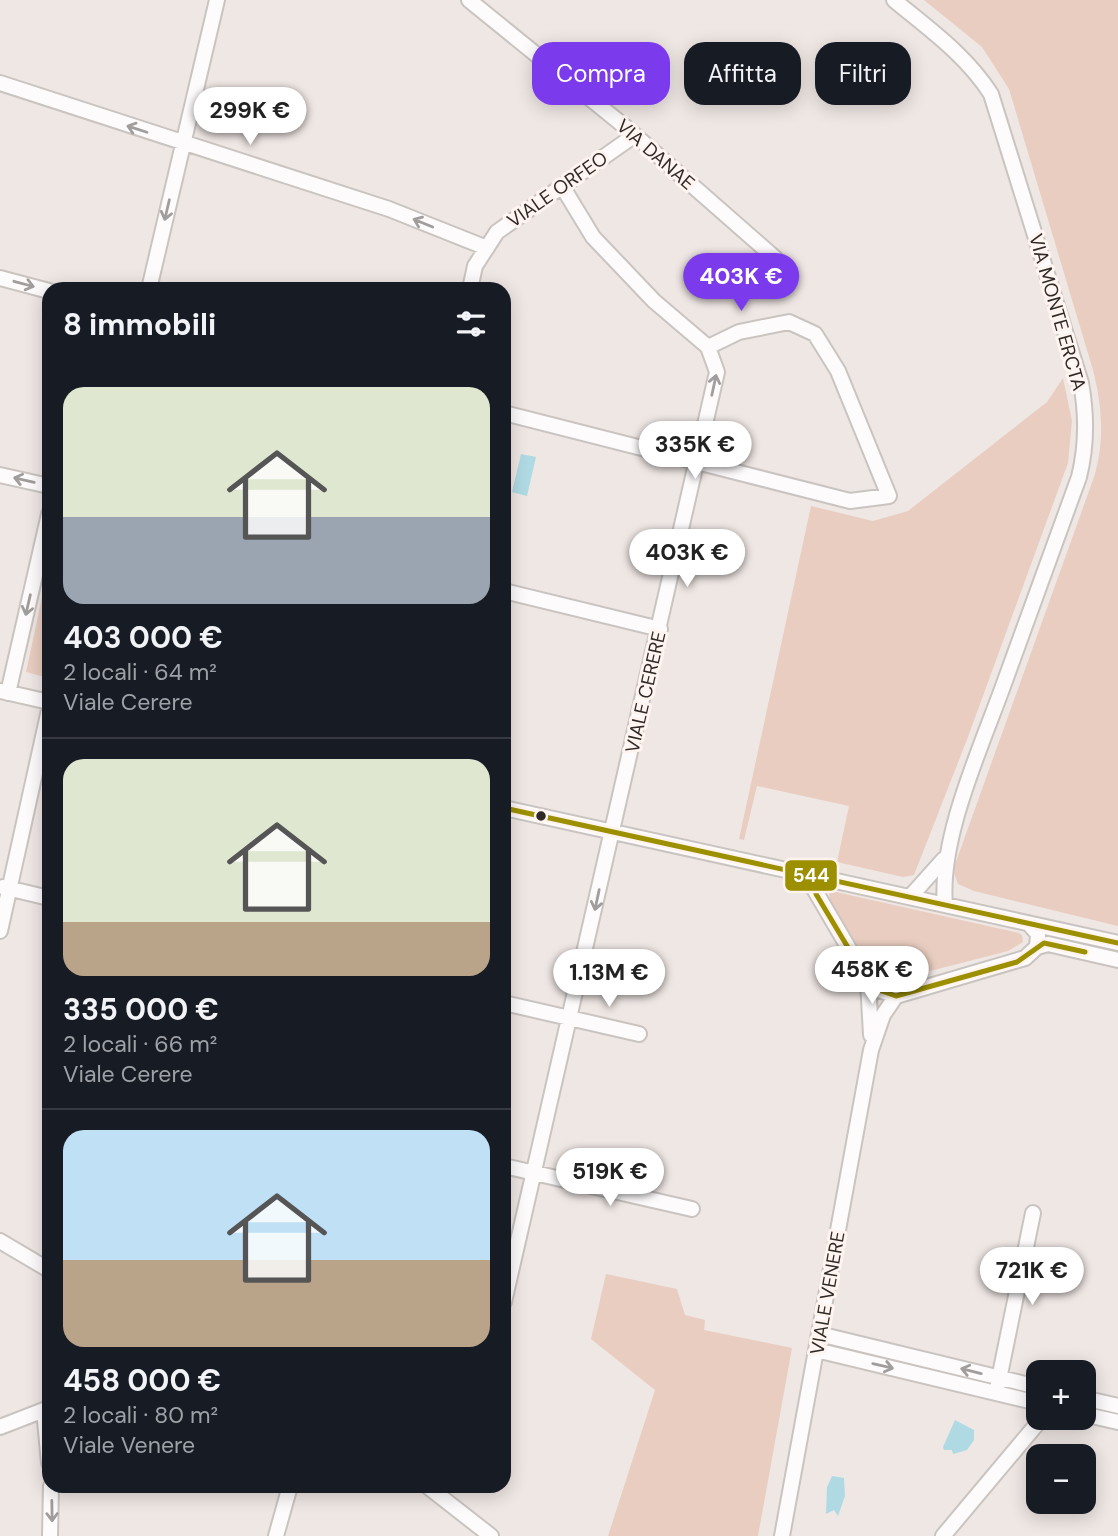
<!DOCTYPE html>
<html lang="it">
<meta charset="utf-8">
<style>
:root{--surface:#171b24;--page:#20242c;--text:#f1f3f6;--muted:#9ea1a6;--line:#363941;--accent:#7c3aed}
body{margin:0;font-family:"DM Sans",sans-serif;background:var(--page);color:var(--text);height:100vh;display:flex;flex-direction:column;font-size:26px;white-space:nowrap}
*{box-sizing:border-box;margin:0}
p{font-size:23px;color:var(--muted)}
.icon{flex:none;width:38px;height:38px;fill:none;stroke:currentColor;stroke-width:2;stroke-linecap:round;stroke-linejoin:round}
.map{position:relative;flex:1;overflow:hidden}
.drawer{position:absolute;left:42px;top:282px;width:469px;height:1211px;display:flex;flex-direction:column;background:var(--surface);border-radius:21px;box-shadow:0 4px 18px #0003}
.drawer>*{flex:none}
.banner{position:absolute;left:532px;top:42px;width:480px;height:63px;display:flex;gap:14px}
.fabs{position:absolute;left:1026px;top:1360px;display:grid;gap:14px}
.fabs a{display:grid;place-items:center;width:70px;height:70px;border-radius:14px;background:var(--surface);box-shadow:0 4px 18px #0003;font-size:35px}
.price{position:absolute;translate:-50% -60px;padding:0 16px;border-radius:24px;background:#fff;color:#222;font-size:23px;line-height:46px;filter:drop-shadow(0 2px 4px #0008)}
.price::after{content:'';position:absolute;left:50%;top:42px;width:21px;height:16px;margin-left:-10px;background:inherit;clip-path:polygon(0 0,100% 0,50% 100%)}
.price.on{background:var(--accent);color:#fff}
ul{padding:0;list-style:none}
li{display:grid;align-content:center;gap:14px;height:371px;padding:0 21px}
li+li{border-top:2px solid var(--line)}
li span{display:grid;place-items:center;height:217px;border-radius:21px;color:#555}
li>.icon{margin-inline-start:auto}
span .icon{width:126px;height:126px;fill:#fffc;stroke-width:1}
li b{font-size:30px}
h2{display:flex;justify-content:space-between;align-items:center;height:84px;padding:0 21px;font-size:30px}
.chip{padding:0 24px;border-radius:21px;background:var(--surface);box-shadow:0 4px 18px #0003;font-size:24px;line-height:63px}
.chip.on{background:var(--accent);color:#fff}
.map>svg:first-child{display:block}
</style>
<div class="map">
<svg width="1118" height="1536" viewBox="0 0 1118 1536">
<rect width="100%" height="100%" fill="#efe7e4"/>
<!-- green -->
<path fill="#e9cdc0" d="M924,0H1118V926L974,891L958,884L953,870L1094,477C1105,441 1102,406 1093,370L1009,89L982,47Z
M1063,378L1072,421L1068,463L968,737L914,875L903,877L837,862L849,806L757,786L744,840L739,839L811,506L873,521L908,511L1047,402Z
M49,565V678L26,672Z
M836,892L1019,933L1022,935L1023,942L1008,951L895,980C862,970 847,929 830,902L829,893Z
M606,1274L677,1289L685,1315L705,1320L704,1330L792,1348L758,1536H608L655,1390L591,1339Z"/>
<!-- water -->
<path fill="#b0dae3" d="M521,454L536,457L527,496L512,492Z
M955,1420L974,1430V1440L967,1450L953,1454L952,1450H944L943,1447Z
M832,1476L844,1478L845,1496L838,1516L834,1510L826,1514L827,1487Z"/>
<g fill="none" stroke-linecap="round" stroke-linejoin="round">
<!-- minor casing -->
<g stroke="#cac4c1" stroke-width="18">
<path id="minor" d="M469,0L629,130L775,258
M894,0C929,29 966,55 991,94L1081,383C1087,416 1087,445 1079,477C1053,548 1028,619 1002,689C979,752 939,840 945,905
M0,83L389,209L487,248
M562,186L593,237L654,301L708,347
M0,278L49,291
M149,289L217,0
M470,289L475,266L497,232L635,135
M504,413L850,501L889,496L838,371L815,334L789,322L739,332L708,347
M0,475L49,486
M504,591L660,629
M1,691L49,702
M8,693L49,514
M504,808L1118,943
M807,877L868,981L876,989L896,996L1025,958L1037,947L1038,934L1030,925
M3,887L49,898
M910,897L944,859
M0,931L49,710
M1037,947L1048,944L1118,960
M868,981L871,1035
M504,1003L639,1034
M504,1166L692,1209
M0,1241L49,1270
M504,1302L717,372L708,347
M819,1334L1038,1387
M816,1350L1038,1403
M998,1384L1033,1213
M1083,1398L1118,1406
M44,1410L49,1463
M1083,1414L1118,1422
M0,1427L49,1408
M427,1486L491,1536
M50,1536L51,1486
M276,1536L290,1486
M782,1536L871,1050L883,1015L896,996
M943,1536L1042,1418"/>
</g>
<!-- minor -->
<use href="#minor" stroke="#fdfbfb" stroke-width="14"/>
<!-- bus-1 casing -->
<g stroke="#fff4ef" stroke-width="10">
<path id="bus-1" d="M504,808L1118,943
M826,879L817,885L816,894L868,981L876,989L896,996L1017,962L1044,943L1085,952"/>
</g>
<!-- bus-1 -->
<use href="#bus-1" stroke="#9c8f00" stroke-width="5"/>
</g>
<!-- one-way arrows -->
<defs><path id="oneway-shaft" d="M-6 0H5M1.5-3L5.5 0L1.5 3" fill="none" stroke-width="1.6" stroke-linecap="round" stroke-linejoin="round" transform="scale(1.75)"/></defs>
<g stroke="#a09d9c">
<use href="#oneway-shaft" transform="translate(137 129) rotate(-162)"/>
<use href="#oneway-shaft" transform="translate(167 210) rotate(103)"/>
<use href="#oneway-shaft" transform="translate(423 223) rotate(-158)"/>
<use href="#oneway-shaft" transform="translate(24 284) rotate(15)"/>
<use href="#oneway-shaft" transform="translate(714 385) rotate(-78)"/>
<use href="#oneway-shaft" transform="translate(24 480) rotate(-167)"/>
<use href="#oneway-shaft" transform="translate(28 605) rotate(103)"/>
<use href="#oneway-shaft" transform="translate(597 900) rotate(102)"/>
<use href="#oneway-shaft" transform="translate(883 1366) rotate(13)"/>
<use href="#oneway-shaft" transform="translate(971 1371) rotate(-166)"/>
<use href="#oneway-shaft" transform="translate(52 1511) rotate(89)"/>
</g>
<!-- markers -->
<circle fill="#2e2a27" stroke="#fff4ef" stroke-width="2.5" cx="541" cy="816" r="6"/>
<g text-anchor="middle" stroke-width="6" stroke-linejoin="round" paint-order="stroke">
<!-- street labels -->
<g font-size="19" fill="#2e2a27" stroke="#fff4ef">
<text transform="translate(656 154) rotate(41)" y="7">VIA DANAE</text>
<text transform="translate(557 189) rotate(-35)" y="7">VIALE ORFEO</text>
<text transform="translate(1058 312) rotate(74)" y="7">VIA MONTE ERCTA</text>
<text transform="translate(645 692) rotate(-77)" y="7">VIALE CERERE</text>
<text transform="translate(827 1293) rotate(-80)" y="7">VIALE VENERE</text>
</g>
</g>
<rect stroke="#fff4ef" stroke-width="2.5" x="784" y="859" width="54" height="33" rx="7" fill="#9c8f00"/>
<g font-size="19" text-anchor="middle" font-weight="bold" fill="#fff">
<text x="811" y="882">544</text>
</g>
</svg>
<div class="fabs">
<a>+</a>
<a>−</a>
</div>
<b class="price" style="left:250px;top:147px">299K €</b>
<b class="price on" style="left:741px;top:313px">403K €</b>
<b class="price" style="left:695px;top:481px">335K €</b>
<b class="price" style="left:687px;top:589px">403K €</b>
<b class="price" style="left:872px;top:1006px">458K €</b>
<b class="price" style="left:609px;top:1009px">1.13M €</b>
<b class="price" style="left:610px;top:1208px">519K €</b>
<b class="price" style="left:1032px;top:1307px">721K €</b>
<div class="banner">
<a class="chip on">Compra</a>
<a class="chip">Affitta</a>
<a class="chip">Filtri</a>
</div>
<section class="drawer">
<h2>8 immobili<svg class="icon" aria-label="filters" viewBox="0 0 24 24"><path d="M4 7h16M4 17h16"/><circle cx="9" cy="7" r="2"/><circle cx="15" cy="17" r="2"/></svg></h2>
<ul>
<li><span style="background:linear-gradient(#dfe7d0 60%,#9aa5b1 0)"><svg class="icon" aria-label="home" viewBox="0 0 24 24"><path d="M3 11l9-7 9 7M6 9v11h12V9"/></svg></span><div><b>403 000 €</b><p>2 locali · 64 m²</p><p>Viale Cerere</p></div></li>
<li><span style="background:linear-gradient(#dfe7d0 75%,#b9a48a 0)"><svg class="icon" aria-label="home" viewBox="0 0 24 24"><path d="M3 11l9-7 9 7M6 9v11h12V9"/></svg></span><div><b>335 000 €</b><p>2 locali · 66 m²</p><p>Viale Cerere</p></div></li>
<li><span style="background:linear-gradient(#bfe0f5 60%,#b9a48a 0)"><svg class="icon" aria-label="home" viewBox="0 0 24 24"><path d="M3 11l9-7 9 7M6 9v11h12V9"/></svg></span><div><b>458 000 €</b><p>2 locali · 80 m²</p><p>Viale Venere</p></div></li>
</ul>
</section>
</div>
